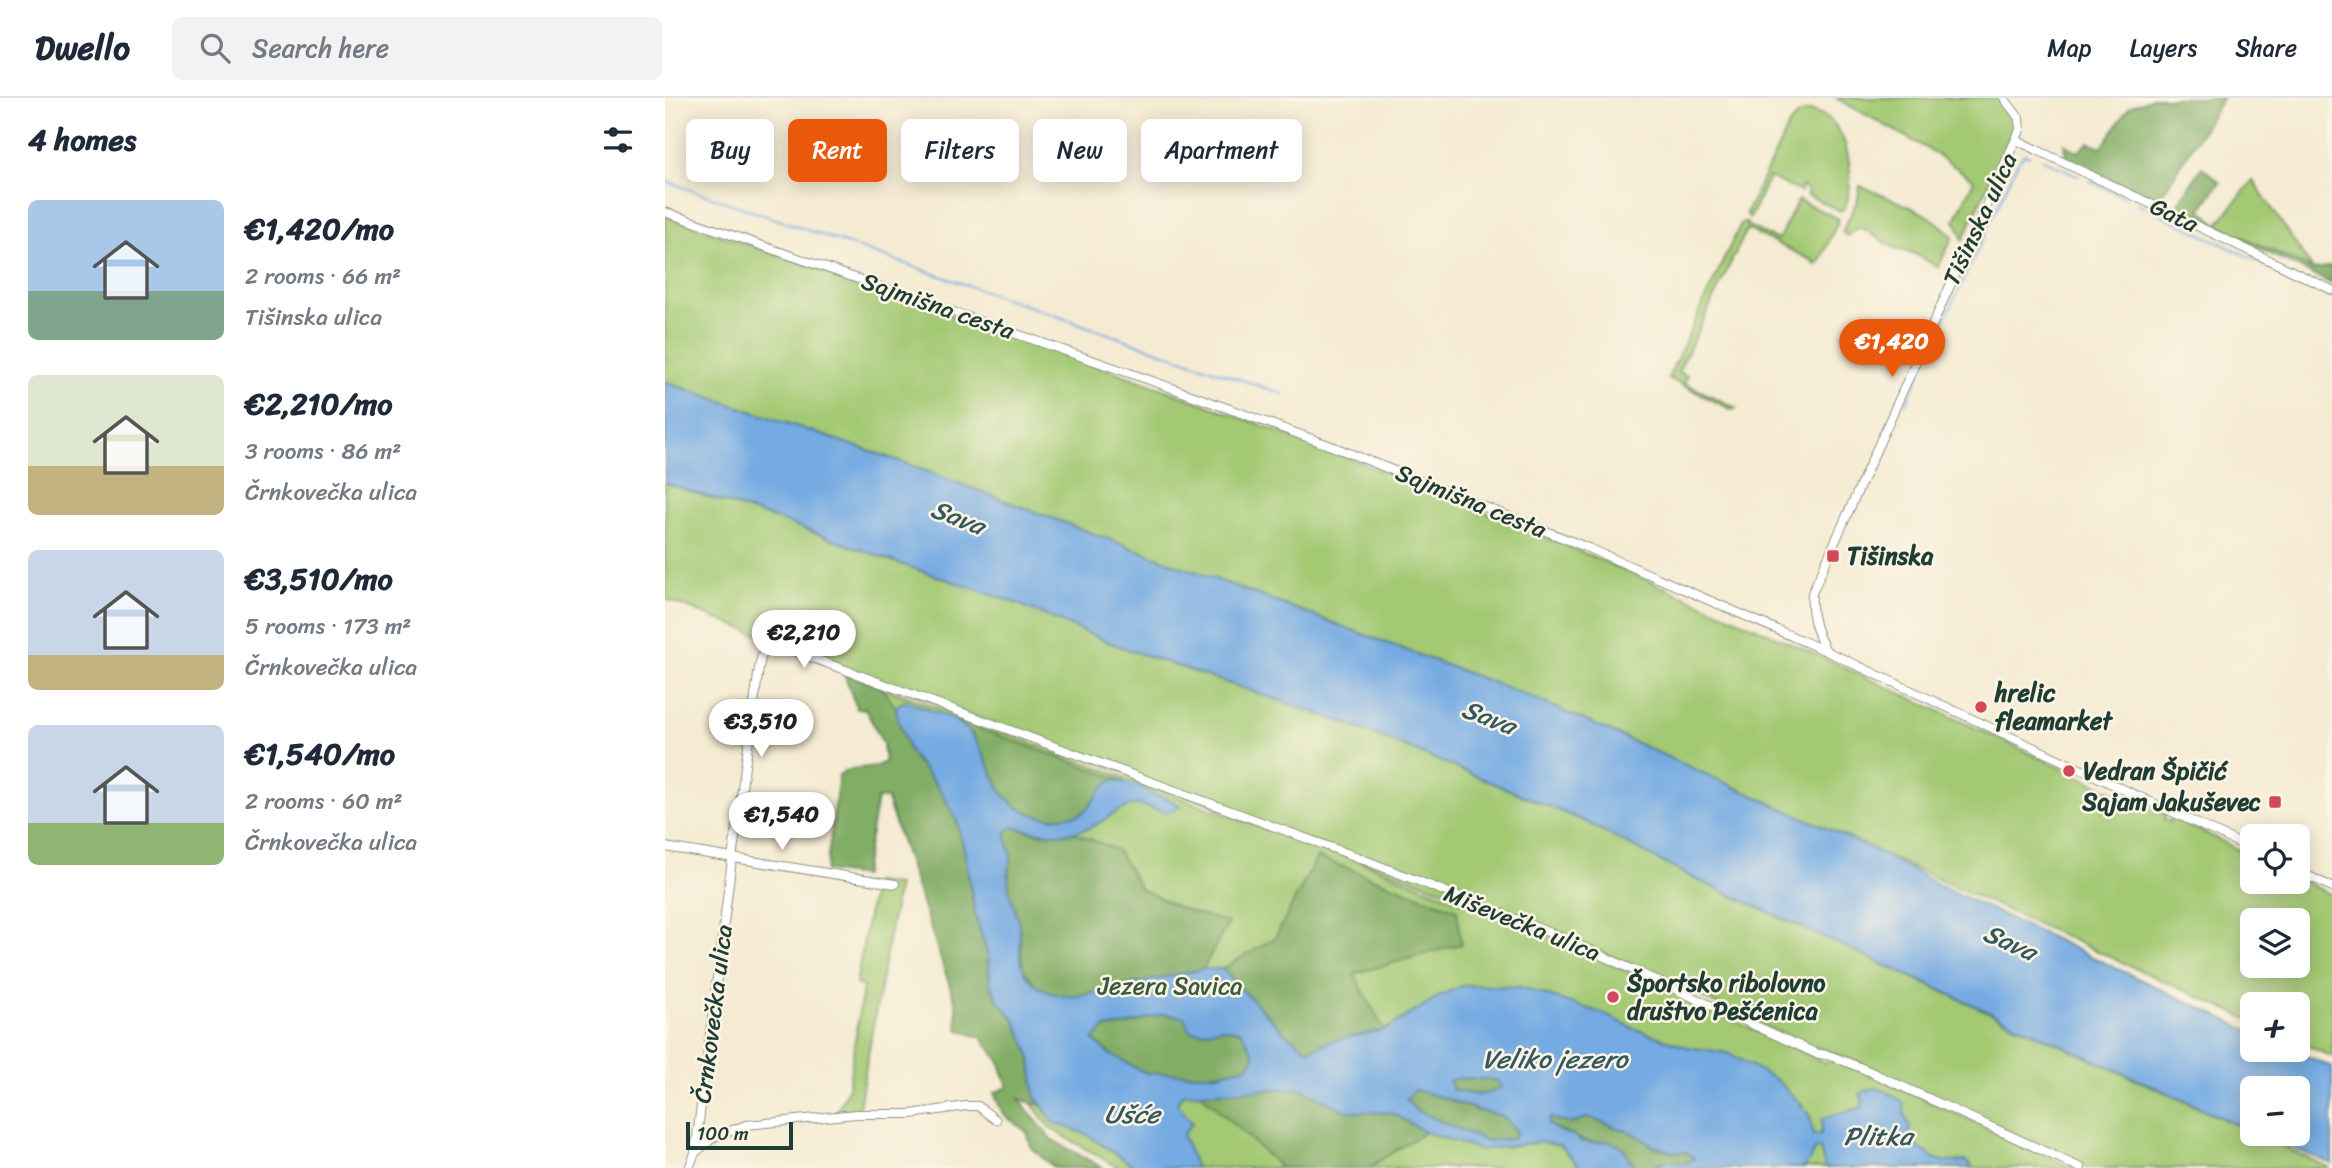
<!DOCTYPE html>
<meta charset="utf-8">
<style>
:root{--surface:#fff;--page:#f2f2f3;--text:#1f2937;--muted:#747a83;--line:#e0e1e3;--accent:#ea580c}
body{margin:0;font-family:Sriracha,sans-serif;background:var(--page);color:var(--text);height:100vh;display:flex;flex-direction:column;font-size:26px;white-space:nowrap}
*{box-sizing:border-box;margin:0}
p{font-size:23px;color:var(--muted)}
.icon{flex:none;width:38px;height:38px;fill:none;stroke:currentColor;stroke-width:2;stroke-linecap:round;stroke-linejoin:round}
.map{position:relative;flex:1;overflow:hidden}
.details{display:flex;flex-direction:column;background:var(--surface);width:665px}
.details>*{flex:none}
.top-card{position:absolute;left:21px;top:21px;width:665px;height:63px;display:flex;gap:14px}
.fabs{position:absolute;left:1575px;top:726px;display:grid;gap:14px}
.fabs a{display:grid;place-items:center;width:70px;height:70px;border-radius:10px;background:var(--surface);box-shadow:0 4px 18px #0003;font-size:35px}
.scale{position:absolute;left:21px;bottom:18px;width:107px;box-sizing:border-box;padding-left:7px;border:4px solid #1f3d34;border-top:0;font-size:19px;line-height:24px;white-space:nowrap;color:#1f3d34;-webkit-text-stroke:5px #fcf5e5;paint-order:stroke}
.price{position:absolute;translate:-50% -60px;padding:0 16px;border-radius:24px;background:#fff;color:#222;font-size:23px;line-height:46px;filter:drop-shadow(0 2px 4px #0008)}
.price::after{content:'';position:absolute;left:50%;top:42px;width:21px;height:16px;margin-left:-10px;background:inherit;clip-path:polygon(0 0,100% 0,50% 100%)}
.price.on{background:var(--accent);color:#fff}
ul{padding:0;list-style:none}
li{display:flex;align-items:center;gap:21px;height:175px;padding:0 28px}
li span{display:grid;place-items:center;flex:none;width:196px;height:140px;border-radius:10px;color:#555}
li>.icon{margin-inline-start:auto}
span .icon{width:84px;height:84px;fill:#fffc;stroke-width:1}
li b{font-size:30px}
h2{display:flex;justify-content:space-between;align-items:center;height:84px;padding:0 28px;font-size:30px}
.chip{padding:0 24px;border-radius:10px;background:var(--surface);box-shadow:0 4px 18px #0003;font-size:24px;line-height:63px}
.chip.on{background:var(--accent);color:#fff}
header{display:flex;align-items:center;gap:42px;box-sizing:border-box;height:98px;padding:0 35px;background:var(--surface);border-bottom:2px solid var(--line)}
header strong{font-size:33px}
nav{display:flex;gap:38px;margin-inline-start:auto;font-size:24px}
.search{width:490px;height:63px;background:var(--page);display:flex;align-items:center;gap:18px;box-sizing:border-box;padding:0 24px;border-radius:10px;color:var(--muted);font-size:26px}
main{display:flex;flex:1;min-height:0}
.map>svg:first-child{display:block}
</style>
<header>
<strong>Dwello</strong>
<div class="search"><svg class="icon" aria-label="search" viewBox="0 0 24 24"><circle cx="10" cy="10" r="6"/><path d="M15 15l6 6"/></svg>Search here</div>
<nav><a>Map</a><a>Layers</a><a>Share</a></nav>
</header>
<main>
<section class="details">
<h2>4 homes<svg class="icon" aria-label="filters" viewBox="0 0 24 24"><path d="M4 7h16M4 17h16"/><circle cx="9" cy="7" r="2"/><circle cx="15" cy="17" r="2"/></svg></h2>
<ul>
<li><span style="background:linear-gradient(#a9c7e8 65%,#7fa58c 0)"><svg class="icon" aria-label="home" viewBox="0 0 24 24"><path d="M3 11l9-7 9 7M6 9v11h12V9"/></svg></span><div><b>€1,420/mo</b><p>2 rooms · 66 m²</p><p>Tišinska ulica</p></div></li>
<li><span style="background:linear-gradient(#dfe7d0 65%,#c2b280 0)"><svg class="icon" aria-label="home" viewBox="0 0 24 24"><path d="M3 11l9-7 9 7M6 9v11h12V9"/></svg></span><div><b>€2,210/mo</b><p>3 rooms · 86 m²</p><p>Črnkovečka ulica</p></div></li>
<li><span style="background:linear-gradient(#c9d6e8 75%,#c2b280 0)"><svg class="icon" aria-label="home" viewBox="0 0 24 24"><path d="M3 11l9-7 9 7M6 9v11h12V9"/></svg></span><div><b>€3,510/mo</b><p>5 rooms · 173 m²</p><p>Črnkovečka ulica</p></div></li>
<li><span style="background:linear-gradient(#c9d6e8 70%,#8fb573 0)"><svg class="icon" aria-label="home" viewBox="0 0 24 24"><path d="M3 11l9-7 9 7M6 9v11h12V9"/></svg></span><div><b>€1,540/mo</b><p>2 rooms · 60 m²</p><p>Črnkovečka ulica</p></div></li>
</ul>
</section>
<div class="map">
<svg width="1667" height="1070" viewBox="0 0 1667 1070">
<rect width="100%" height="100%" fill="#fcf5e5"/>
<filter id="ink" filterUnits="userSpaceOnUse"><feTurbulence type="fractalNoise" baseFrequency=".0143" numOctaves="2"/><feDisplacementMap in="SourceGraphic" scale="14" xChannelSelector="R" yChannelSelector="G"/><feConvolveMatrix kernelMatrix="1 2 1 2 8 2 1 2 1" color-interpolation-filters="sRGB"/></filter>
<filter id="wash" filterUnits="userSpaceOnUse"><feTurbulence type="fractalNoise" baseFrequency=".00686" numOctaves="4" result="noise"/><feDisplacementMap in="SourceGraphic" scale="28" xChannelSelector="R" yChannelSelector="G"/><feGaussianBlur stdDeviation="1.57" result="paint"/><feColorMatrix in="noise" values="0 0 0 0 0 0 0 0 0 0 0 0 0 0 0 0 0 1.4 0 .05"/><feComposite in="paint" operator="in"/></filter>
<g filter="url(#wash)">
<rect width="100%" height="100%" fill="#f5ebd2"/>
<!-- green -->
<path fill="#a3c973" stroke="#618354" stroke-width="2" fill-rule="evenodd" d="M1171,0H1332L1348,22L1347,34L1298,142L1290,122L1309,82L1265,52Z
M1145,13C1184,16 1193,83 1179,111L1175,113L1142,97L1143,93L1137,88L1136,94L1104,79L1085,120L1081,115L1124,27L1133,17Z
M1588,82L1648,172L1552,127Z
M1195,88C1227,102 1264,112 1288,139L1273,169L1250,156L1230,150L1195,129L1182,138L1177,134L1193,101Z
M1133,102L1174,121L1154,165L1150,167V164L1082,131L1013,274L1023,278L1019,285L1071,310L1067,312L1003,280L1076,125H1082L1081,127L1113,142Z
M0,118C267,211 536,299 798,405C1028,498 1253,602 1477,708L1501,716L1499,721L1504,724L1508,719L1587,758V784H1633V781L1667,797V959L1633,943V906H1587V923L958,639L861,597L234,363L0,284ZM1587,822H1633V868H1587Z
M0,385L126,426L230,464L351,505L456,549L675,623L736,647L917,722L1026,779L1665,1070H1424L1195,965L1152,949L1150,951L902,838L224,587L0,501Z
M179,575L540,709L691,762L899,844L1161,965L1164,961L1191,970L1409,1070H454L385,1030L318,940L293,931L291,906L211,669L220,664L218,645L200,610L192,611Z
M209,784L233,787L193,1014L170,1017L183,991L198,888L191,886Z"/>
<!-- forest -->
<path fill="#82ad65" stroke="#50754c" stroke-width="2" d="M1488,0H1558L1493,103L1401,61L1399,45L1413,54L1424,44L1437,49L1464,9Z
M1537,69L1555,84L1536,111L1552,127L1648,172L1667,168V186L1510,110Z
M179,575L216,589L231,610L233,622L261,675L277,694L291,720L299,751L310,816L323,857L325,885L332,901L350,922L357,937L366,961L370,998L376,1007L354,1001L386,1041L438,1070H390L367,1051L362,1034L338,1016L329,995L343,989L334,963L317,940L293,931L291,906L222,700L212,701L198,778L161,773L174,677C190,665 204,674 220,664L218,645L200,610L192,611Z
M289,621L459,683L450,682L421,712L413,717L386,720L369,717L351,709L337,695L308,637Z
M347,729L376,736L410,735L452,752L476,791L515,810L563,825L538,871L413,898L397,899L385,895L371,887L358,871L354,825L344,794L343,781L346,758L340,743L341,733Z
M652,759L792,812L796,846L689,876L719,932L665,943L643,952L621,936L557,871L610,840Z
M496,916L519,919L537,934L555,930L576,933L590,957L582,969C558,975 501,983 479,974C460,967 443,955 428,942L439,930L463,927Z
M792,980L831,982L838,988C820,1001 808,997 788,992L784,983Z
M635,990L681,1013L727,1015L760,1034L703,1070H612L614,1068L534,994Z
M750,992L780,1000L812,1012L837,1018L852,1032L848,1041L821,1043L751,1012L741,1001Z
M923,1019L970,1036L989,1049L1008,1054H1021L1030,1060L1020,1066L996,1063L988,1070H974L943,1043C928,1045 922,1045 909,1038C901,1033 891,1032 883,1026L885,1020L906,1026Z"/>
<!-- water -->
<path fill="#75aae2" stroke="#4a748b" stroke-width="2" fill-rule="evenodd" d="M0,284L234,363L861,597L958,639L1208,751L1272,786L1587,934V952H1627L1667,969V1066L1594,1036H1633V990H1587V1033L1026,779L917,722L736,647L675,623L456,549L351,505L230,464L126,426L0,385Z
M242,603L289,621L302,631L313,646L337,695L351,709L369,717L386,720L413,717L421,712L442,685L450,682L477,689L487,696L508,703L515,708C499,724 482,702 465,708C452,712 443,720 432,726C404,742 377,735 348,729L341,733C340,748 346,747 346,758C347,766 343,773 343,780C342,796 352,811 354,828C356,842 353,864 361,876C373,894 393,899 413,898L538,871H557L621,936L644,952L665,943L719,932L776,897L800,887L856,889L937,915L968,930L1022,949L1063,955L1112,982L1134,1004L1145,1018L1148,1037L1156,1036L1158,1020L1196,1010L1198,1002L1195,996C1214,983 1223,995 1239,1005V1014L1245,1028L1244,1038L1248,1046L1271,1061L1281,1064L1301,1063L1308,1070H1160L1155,1050L1150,1051L1140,1070H988C999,1061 1007,1062 1020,1066L1029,1060L1021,1054H1008L989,1048L970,1036L923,1019L906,1026L885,1020L883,1026L894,1033L908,1037L916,1044L926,1045L943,1043L959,1050L964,1062L974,1070H916L895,1048L875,1044L815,1052L760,1034L727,1015L681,1013L635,990L517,996L512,1006L527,1025L518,1037L531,1070H471L421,1036L389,1025L370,998L366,961L357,937L350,922L332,901L325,885L323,857L310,816L299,751L291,720L277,694L245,655L233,622L231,610L235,605ZM496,916L519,919L525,933L537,934L555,930L576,933L590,957L582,969L552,976L481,975L443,955L428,942L440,930L463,927ZM792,980L831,982L837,988C820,1001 807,997 788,992L784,983ZM750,992L780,1000L812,1012L837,1018L852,1033L848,1041L820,1043L751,1012L741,1001Z"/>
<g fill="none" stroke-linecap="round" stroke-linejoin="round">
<!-- stream -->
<path stroke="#75aae2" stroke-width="2" d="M1332,0C1357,29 1349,33 1334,65
M1377,61L1414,78
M0,83L618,296
M1424,83L1461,100
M1472,105L1667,199
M1241,306L1353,64L1359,56L1365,58"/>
</g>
</g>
<g filter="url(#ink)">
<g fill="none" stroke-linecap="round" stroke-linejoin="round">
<!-- minor casing -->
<g stroke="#8a9483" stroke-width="10">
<path id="minor" d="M1351,42L1667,192
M0,114L493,285L669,349L926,451L1161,553L1587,751
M1161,553C1151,535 1145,516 1147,495L1355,32L1354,20L1339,0
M0,749L230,786
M1633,773L1667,789
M30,1055L49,1039L81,1027L191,1016H246L301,1008H313L331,1022
M24,1070L30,1055L67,761L94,570C96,558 98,548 112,547L692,759L896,839L1150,955L1166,958L1199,971L1416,1070"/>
</g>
<!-- minor -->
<use href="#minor" stroke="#fff" stroke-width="8"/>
</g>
</g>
<!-- markers -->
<g fill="#d1495b" stroke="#fcf5e5" stroke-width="2.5">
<rect x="1161" y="451" width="14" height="14" rx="3.5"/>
<circle cx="1316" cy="609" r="7"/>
<circle cx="1404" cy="673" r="7"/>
<rect x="1603" y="697" width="14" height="14" rx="3.5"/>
<circle cx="948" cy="899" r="7"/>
</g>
<g text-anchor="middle" stroke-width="5" stroke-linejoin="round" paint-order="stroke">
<!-- street labels -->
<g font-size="24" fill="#1f3d34" stroke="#fcf5e5">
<text transform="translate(1509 117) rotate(25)" y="8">Gata</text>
<text transform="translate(1315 121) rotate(-65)" y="8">Tišinska ulica</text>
<text transform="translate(273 208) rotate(19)" y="8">Sajmišna cesta</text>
<text transform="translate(806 403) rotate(22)" y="8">Sajmišna cesta</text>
<text transform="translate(857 825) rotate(22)" y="8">Miševečka ulica</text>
<text transform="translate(48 916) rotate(-83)" y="8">Črnkovečka ulica</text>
</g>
<!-- poi labels -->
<g font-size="24" font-weight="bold" fill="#1f3d34" stroke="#fcf5e5" text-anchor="start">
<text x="1182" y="466">Tišinska</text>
<text x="1330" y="603">hrelic<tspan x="1330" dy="28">fleamarket</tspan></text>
<text x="1418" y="681">Vedran Špičić</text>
<text x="1596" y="712" text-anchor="end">Sajam Jakuševec</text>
<text x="962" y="893">Športsko ribolovno<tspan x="962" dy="28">društvo Pešćenica</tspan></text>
</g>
<!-- park labels -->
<g font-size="24" fill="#395941" stroke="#fcf5e5">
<text x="505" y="896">Jezera Savica</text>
</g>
<!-- water labels -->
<g font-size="26" font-style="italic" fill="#345860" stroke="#fcf5e5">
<text transform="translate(293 419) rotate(21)" y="9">Sava</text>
<text transform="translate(824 619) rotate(21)" y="9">Sava</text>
<text transform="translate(1345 844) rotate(24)" y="9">Sava</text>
<text x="890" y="970">Veliko jezero</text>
<text x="467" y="1025">Ušće</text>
<text x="1213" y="1047">Plitka</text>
</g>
</g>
</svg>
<div class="fabs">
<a><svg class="icon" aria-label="locate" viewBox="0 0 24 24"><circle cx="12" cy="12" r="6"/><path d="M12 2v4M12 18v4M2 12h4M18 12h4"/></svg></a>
<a><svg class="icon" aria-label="layers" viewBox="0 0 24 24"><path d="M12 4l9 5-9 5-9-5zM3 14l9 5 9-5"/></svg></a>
<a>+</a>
<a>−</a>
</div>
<div class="scale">100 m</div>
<b class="price on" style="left:1227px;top:281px">€1,420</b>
<b class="price" style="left:139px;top:572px">€2,210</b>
<b class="price" style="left:96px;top:661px">€3,510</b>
<b class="price" style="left:117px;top:754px">€1,540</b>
<div class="top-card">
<a class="chip">Buy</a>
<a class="chip on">Rent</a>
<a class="chip">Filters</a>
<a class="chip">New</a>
<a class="chip">Apartment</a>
</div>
</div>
</main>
